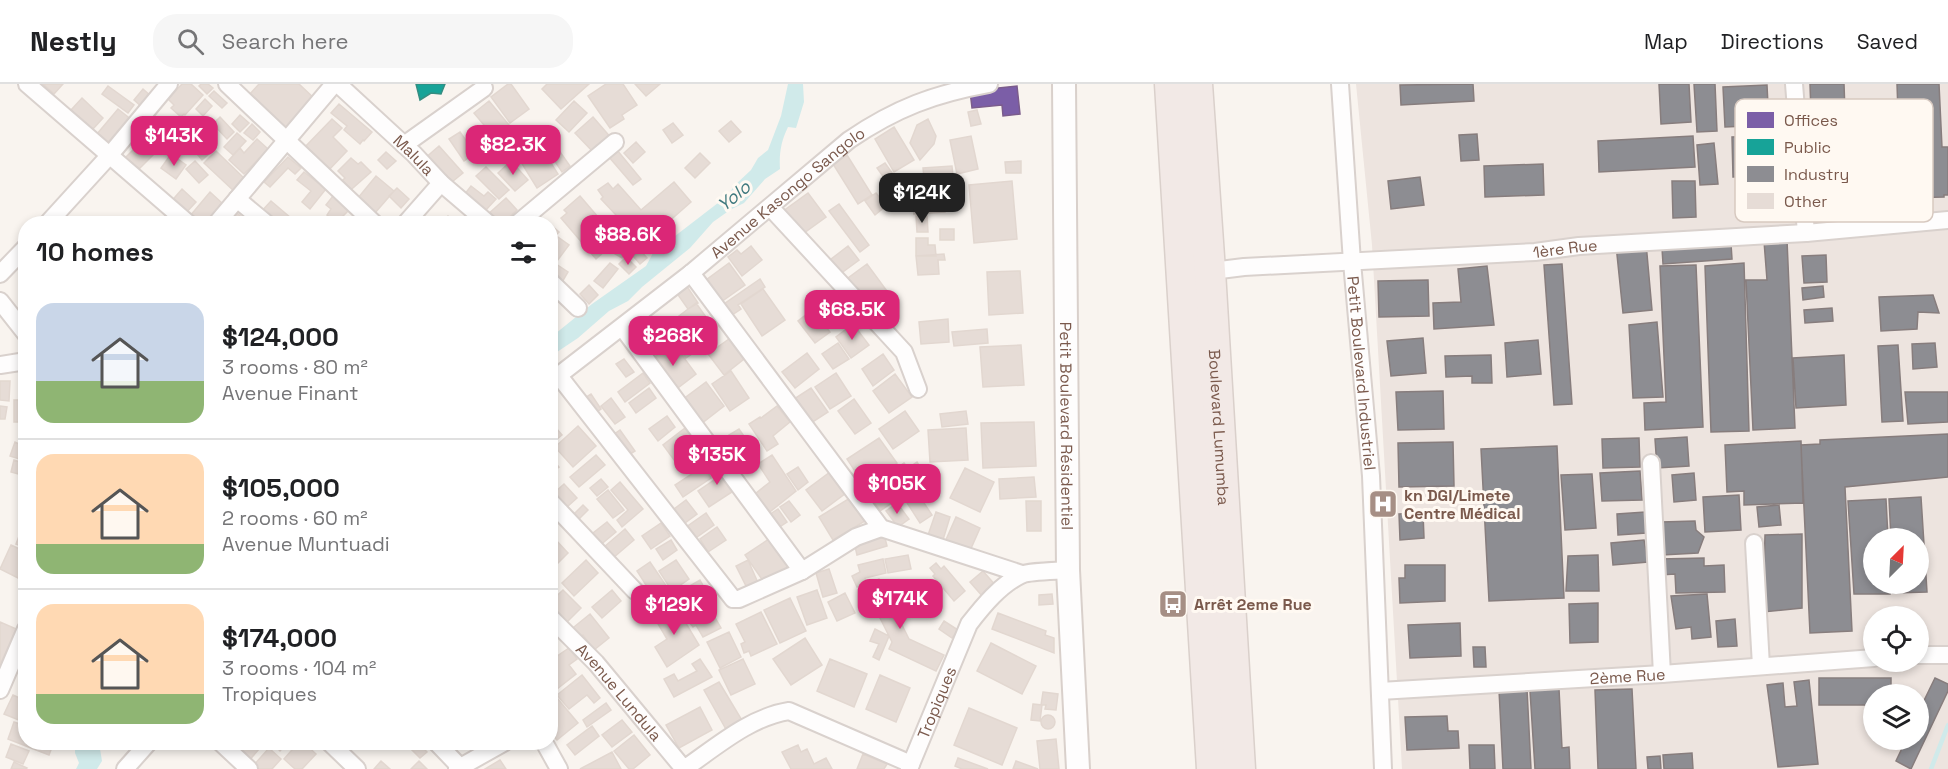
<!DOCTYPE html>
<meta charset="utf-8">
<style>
:root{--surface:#fff;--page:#f6f6f6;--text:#202124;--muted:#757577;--line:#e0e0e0;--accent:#db2777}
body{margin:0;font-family:"Space Grotesk",sans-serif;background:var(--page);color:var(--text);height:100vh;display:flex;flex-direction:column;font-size:22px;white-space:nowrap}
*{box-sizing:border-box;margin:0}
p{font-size:20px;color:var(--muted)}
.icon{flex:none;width:33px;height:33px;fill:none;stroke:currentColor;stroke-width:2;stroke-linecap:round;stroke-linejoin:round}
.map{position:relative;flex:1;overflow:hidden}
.side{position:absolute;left:18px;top:132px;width:540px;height:534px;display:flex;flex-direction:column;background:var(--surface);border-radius:24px;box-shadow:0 3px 9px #0003}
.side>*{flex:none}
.needle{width:39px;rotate:24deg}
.controls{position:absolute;left:1863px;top:444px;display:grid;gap:12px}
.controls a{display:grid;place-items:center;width:66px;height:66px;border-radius:50%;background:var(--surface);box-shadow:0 3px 9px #0003;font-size:30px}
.price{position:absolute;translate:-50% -51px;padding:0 14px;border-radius:12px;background:var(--accent);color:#fff;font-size:20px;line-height:39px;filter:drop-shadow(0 2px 3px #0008)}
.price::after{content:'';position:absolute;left:50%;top:36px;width:18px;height:14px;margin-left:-9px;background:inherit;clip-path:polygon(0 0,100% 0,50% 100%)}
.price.selected{background:#222;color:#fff}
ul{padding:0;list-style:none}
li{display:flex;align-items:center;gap:18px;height:150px;padding:0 18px}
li+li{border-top:2px solid var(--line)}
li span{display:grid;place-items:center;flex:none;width:168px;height:120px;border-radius:18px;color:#555}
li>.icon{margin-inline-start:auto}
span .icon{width:72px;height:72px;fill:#fffc;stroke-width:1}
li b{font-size:26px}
h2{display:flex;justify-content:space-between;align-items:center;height:72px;padding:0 18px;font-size:26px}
header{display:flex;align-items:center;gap:36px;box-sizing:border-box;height:84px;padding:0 30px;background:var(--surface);border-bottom:2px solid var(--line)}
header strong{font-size:28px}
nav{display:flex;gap:33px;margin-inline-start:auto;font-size:21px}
.search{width:420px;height:54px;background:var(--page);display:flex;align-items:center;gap:15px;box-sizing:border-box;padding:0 21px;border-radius:24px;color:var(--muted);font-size:22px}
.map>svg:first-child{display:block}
</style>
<header>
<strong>Nestly</strong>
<div class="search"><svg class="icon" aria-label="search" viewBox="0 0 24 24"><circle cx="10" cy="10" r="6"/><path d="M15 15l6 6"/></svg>Search here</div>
<nav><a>Map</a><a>Directions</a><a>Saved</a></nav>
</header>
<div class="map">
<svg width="1948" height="685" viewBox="0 0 1948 685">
<rect width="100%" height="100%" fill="#f9f4ef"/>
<!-- industrial -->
<path fill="#ede4df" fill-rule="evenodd" d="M1356,0H1948V685H1402L1372,161ZM1874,454H1918V500H1874ZM1874,532H1918V578H1874ZM1874,610H1918V656H1874Z"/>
<!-- water -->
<path fill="#d0eaea" d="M788,0H803L804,18L796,44L788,43C781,57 779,70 780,85L765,95L744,119L730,126L713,138L690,164L642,203L628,217L609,227L578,254L551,272L550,254L592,220L646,182L653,169L727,112L735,101L751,86L758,74L768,66L781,32Z
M75,659H99L102,677L97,685H76L79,679L75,669Z"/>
<!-- offices -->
<path fill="#7b5ea7" stroke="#7b5c8c" stroke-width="1.5" d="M1017,2L1020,30L1003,32L1002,21L972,24L970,7Z"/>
<!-- public -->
<path fill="#17a398" stroke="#358d81" stroke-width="1.5" d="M416,0H445L441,10L431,9L420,16Z"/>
<!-- industry -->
<path fill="#8d8d92" stroke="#877d7d" stroke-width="1.5" d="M1473,0L1474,17L1401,21L1400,1Z
M1659,0H1689L1691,38L1661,40Z
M1694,0H1715L1717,47L1697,48Z
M1810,0H1844L1845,28L1811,29Z
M1897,0H1939L1942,63H1948V111H1944V113L1901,114Z
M1767,1L1769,41L1725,43L1723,3Z
M1477,50L1479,76L1461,77L1459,51Z
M1693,52L1695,83L1599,88L1598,57Z
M1768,52L1770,92L1733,93L1732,53Z
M1714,59L1718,100L1700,101L1697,61Z
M1543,80L1544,111L1485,113L1484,82Z
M1420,93L1424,121L1391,125L1388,97Z
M1672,97H1695L1696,133L1673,134Z
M1787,156L1795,344L1753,346L1746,196H1767L1764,157Z
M1646,159L1652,226L1623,229L1616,161Z
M1731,160L1732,175L1663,180L1662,164Z
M1826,171L1827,198L1804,199L1802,172Z
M1744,179L1749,347L1711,348L1705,182Z
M1562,180L1572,320L1554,321L1544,181Z
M1696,181L1703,343L1645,346L1644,319L1666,318L1660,182Z
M1487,182L1494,241L1434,245L1433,219L1461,218L1458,185Z
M1428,196L1429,232L1379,233L1378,197Z
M1823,202L1824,213L1803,216L1802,204Z
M1933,211L1939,229L1918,228L1917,245L1881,247L1879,213Z
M1832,224L1833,237L1805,239L1804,226Z
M1657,238L1663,313L1633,314L1629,241Z
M1423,254L1426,289L1391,292L1387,257Z
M1538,256L1541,290L1507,293L1505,259Z
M1935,259L1937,283L1913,285L1912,260Z
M1898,261L1903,337L1882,338L1878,262Z
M1491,271L1492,299H1472V292L1446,293L1445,272Z
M1844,271L1846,321L1796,324L1793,274Z
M1443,307L1444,345L1398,346L1396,308Z
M1905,308H1948V338L1908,340Z
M1948,350V393L1845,403L1852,547L1810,549L1801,361L1820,360V356Z
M1687,353L1689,382L1657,384L1655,355Z
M1639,354L1640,383L1603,384L1602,355Z
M1801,357L1803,419L1744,421V407L1727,408L1725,361Z
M1453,358L1454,402L1399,403L1398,359Z
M1557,362L1564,514L1489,517L1481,365Z
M1640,387L1642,416L1602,417L1600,389Z
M1694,389L1696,416L1674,418L1672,391Z
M1592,390L1596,444L1565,446L1561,391Z
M1739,411L1741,446L1705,448L1703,413Z
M1921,413L1927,508L1893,509V500H1918V454H1891L1889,415Z
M1886,415L1888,454H1874V500H1890V510H1854L1848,417Z
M1779,421L1781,441L1759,443L1757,423Z
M1645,428L1646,449L1618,451L1617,430Z
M1423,429L1424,454L1400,456L1399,430Z
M1695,437L1696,446L1704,453L1698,469L1662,471L1661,438Z
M1802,450V524L1763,528L1765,451Z
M1644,456L1648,478L1613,481L1611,459Z
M1598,471L1599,507H1566L1568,472Z
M1704,474V482L1724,481L1725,508L1676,509L1675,490L1660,491V475Z
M1405,481H1445V517L1400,519L1399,494H1405Z
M1707,510L1711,553L1692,555L1691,543L1676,545L1671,512Z
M1598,519V558L1570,559L1569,520Z
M1735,535L1737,562L1718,563L1716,537Z
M1460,539L1461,572L1410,574L1408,541Z
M1473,563H1485L1486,583H1474Z
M1819,594H1891V610H1874V621H1819Z
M1935,594L1948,600V607L1911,685L1896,677L1906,656H1918V629Z
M1809,596L1818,680L1778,683L1767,601L1783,599L1785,623L1797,622L1794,598Z
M1527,605L1531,685H1503L1499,606Z
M1559,605L1562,664L1569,663L1570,685H1535L1530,607Z
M1632,605L1636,685H1598L1595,606Z
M1447,632L1448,647H1458L1459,664L1407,666L1405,633Z
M1469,661H1494L1495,685H1470Z
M1692,669L1693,685H1664L1663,671Z
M1660,672L1661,685H1648L1647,673Z"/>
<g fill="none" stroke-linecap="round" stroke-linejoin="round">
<!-- stream -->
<path stroke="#d0eaea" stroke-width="4.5" d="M1931,685L1948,641"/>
</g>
<!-- building -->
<path fill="#e6dcd6" stroke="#e2d7d0" stroke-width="1.5" d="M43,0H63L54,10Z
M182,0H191L203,11L185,31L184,30L181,33L171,24L174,21L168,15Z
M201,0H208L213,4L207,10L199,2Z
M259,0H299L316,16L287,47L249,11Z
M508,0H511L529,25L510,39L491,13Z
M547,0H589L561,25L542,5Z
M606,0H623L637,21L622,31L624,35L610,44L588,12Z
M635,0H660L646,12Z
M108,2L134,21L128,29L102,10Z
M143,5L152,13L143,24L134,16Z
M214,7L227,19L222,24L209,12Z
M82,14L103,34L93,45L71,26Z
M205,15L212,22L203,32L196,25Z
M489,17L509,41L494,53L474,29Z
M574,17L587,29L569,48L556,36Z
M339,20L372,48L364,57L363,56L360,60L344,46L347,42L331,29Z
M118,25L133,37L113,63L97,50Z
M977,26L981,40L971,42L968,28Z
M240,31L249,39L240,48L232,40Z
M220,33L234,48L227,55L213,40Z
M593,33L612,55L595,70L575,49Z
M152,34L169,51L161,60L143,42Z
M332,35L342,44L333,53L347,67L327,88L302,66Z
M928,35L936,52L934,60L920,76L910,59L917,41Z
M184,37L206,57L194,69L173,49Z
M731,37L741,48L729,58L719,47Z
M673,39L683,51L672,59L663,46Z
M252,40L260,48L253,56L244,49Z
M894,43L914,76L894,88L875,55Z
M135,48L142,56L148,51L161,63L137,87L124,75L135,64L127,56Z
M460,48L475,69L464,77L449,55Z
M237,49L246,57L233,71L224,63Z
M971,52L978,85L957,90L950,56Z
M257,55L268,65L244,90L229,76L240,64L244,69Z
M537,57L558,90L537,104L516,70Z
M636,58L645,68L633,79L624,69Z
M207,62L212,67L202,76L198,71Z
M439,62L463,89L447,102L424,75Z
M558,65L570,82L562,88L550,70Z
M617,66L641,95L633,101L609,73Z
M216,67L247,97L236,109L204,79Z
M386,68L396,77L387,85L378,76Z
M700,69L710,79L695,94L685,84Z
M171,70L186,81L176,95L161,84Z
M847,71L872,111L858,120L833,80Z
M288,73L301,84L295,90L288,84L270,103L264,98Z
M351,74L358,80L361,78L371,88L345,111L336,102L345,94L338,87Z
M195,77L208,91L199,99L186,85Z
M511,77L528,96L515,107L498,89Z
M1021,77V89H1006L1005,78Z
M885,79L895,93L887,98L877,84Z
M952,82L953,92L924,94L923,84Z
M486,83L509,106L499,115L476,92Z
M304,88L326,105L310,125L302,118L311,107L297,96Z
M376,92L394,107L375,129L358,114Z
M913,93L924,94L926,130H914Z
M954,95L955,108H950L951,113L944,114L945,128L929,129L927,97Z
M1012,97L1017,155L974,159L969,101Z
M674,98L691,118L657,148L644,133L630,146L601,115L603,113L598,106L608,99L613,105L618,100L641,126Z
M471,102L484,112L488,108L496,115L485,127L464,111Z
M397,104L409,115L401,124L389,112Z
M182,105L196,118L183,132L169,120Z
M210,108L222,119L205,140H198L190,132Z
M808,109L826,133L800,152L782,128Z
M876,109L886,122L875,131L865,117Z
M333,112L349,126L337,138L327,131L331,125L326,121Z
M580,112L604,140L592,150L606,166L596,175L561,134L567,129L564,126Z
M506,114L517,126L502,140H494L487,131Z
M271,117L298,140H273L260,129Z
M839,120L869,161L860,168L829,127Z
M236,128L249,140H227Z
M448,132L458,140H442Z
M916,132H927L928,148H917Z
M550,140L559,148L550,157Z
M940,145H954V156H940Z
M625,149L647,174L640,180L618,155Z
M558,153L569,161L557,177L550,173V164Z
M916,154H928V161H935L936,172H916Z
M613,160L625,167L622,174L610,167Z
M751,162L762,176L742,192L728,173L737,166L741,170Z
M848,162L859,176L836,193L826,179Z
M944,170L945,176H938L939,190L918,191L916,172Z
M626,173L636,183L629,190L619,180Z
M550,176L568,188L561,200L550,193Z
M610,179L618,185L603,204L594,197Z
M729,179L745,201L721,218L706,196Z
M867,180L887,207L865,224L844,197Z
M1020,187L1023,229L989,231L987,188Z
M760,195L765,203L738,221L741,225L729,233L721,222Z
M589,201L598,211L589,220L580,210Z
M686,201L698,219L688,225L676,208Z
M763,205L785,236L762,252L741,220Z
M696,219L706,233L657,270L646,257Z
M812,226L830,248L815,259L798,237Z
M948,235L949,258L921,260L919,238Z
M853,240L869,261L851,274L836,253Z
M694,245L705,261L686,274L675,258Z
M987,245L988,259L954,262L952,248Z
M729,255L744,275L724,291L708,270Z
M673,259L696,290L674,307L651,276Z
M838,259L849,275L833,285L822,270Z
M1021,261L1024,301L983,303L980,263Z
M807,269L819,285L795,304L782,288Z
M883,270L894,286L873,302L862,285Z
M624,275L634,288L626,293L616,280Z
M731,287L749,314L730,327L712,300Z
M643,289L650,299L625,318L618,308Z
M836,289L851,312L830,325L815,303Z
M895,290L912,313L889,329L873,307Z
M0,297H10L9,317L0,316Z
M706,298L724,322L701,340L682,316Z
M649,304L656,314L636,329L629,319Z
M811,304L828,328L808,341L791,317Z
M591,310L601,325L591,332L580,317Z
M611,314L625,333L615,340L601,322Z
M854,315L871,339L855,350L838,327Z
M14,316H22V338H14Z
M0,322L7,323L5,335H0Z
M777,322L790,338L773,352L778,360L767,367L749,340L760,333L761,334Z
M905,327L919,347L893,365L879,345Z
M966,327L968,340L942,343L940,330Z
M667,332L675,343L658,357L649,345Z
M550,337L562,351L550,361Z
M1034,338L1036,382L983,384L981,339Z
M578,342L596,362L573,383L555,363Z
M685,344L700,363L677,380L663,361Z
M966,344L968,376L930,378L928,346Z
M739,345L759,374L744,384L724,354Z
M620,346L635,367L624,374L610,353Z
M25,352L26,353V377L10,372L15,358L21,361Z
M879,354L897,379L864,401L847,375Z
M596,371L605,381L579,403L570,393Z
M772,371L796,407L766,431L751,413L770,398L758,380Z
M550,373L559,383L550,389Z
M14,376L26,380V392L11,388Z
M717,377L735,406L709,423L698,407L717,394L708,384Z
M917,378L924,390L909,401L912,405L880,427L871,414L874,412L868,404L904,379L908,384Z
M704,382L711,394L683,413L675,401Z
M798,383L808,398L798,406L787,390Z
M965,384L994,398L980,428L950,414Z
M830,388L846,409L822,427L806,406Z
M1034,393L1036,413L1000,415L999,395Z
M601,395L608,403L597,412L590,404Z
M620,398L643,425L622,443L617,436L628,426L611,406Z
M564,400L577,414L567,423L554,409Z
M608,406L624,426L613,434L597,415Z
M916,407L932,431L920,439L904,414Z
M850,414L865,437L833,456L819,433Z
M686,416L697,430L681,442L670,428Z
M789,417L800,431L791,438L780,423Z
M1026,417H1041V447H1027Z
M897,419L909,435L898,443L886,427Z
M583,421L588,426L577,437L572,432Z
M778,425L787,438L778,444L769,431Z
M936,428L950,433L942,459L927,454Z
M706,429L714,441L690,458L682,446Z
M956,433L980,444L969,469L945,458Z
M607,438L616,448L598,463L600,465L591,473L576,455L589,452Z
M661,439L670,452L651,465L642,452Z
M717,443L726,456L708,468L700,455Z
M625,445L634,456L606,480L597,469Z
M21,447L26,449V464L16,460Z
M884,450L887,462L857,471L854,458Z
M772,453L793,483L766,501L745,471Z
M555,455L568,469L555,482L550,478V460Z
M671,456L677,466L663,476L656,465Z
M11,461L26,468V498L0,485Z
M908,471L911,485L888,489L885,475Z
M883,475L886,489L865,494L867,499L857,503L852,492L860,488L858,481Z
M586,476L598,489L574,512L562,499Z
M676,476L689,495L672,507L659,487Z
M748,476L759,501L748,506L736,482Z
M650,478L667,503L653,512L637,487Z
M936,479L941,485L944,482L965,507L954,517L933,492L935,490L930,484Z
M829,485L837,509L823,513L816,489Z
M983,487L996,502L983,513L970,498Z
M879,495L909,555L944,571L936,587L889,565L892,558L864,502Z
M700,496L710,514L684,529L674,511Z
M563,506L581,524L564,541L550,528V518Z
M612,506L621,517L602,534L592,523Z
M817,506L827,534L807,541L797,513Z
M845,509L855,529L837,537L828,518Z
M1052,510L1053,520L1039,521V511Z
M790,514L806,547L780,559L764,526Z
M710,520L715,528L713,530L721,544L703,553L696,541L693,543L687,535Z
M675,521L699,561L667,583L655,563L667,555L654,533Z
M761,528L777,560L751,572L749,567L744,569L741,560L745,558L736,540Z
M998,529L1046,547L1045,551L1054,554V569L992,545Z
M590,530L609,554L594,566L583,551L576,556L569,547Z
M944,537L958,546L952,554L939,545Z
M0,538L16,545L0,581Z
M875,545L889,552L879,576L873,573L879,560L870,557Z
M729,548L741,573L720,584L707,558Z
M805,554L822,581L791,601L773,575Z
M991,559L1036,582L1022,610L977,587Z
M569,564L577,575L569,581L576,590L557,605L550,596V577Z
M700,575L712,593L674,613L664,595L674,590L678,597L697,587L692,580Z
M743,575L755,600L731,611L719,586Z
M830,575L867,590L854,623L817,607Z
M582,591L600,614L594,619L587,611L569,625L557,611Z
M880,591L910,604L896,638L866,625Z
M719,598L743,638L727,647L704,606Z
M1043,608L1058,610L1056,626L1045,625L1046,621H1041Z
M13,611L26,617V639L4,630Z
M557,614L578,639L557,656L550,649V620Z
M606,619L611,626L587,643L583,636Z
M1033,620L1042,621L1040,637L1031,636Z
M700,623L712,646L679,664L666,641Z
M969,624L1017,644L1002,681L954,661Z
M1041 638a7 7 0 1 1 14 0a7 7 0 1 1-14 0Z
M622,636L632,648L612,663L602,651Z
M14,638L26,642V658H54L49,671L8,655Z
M592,642L599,652L575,671L567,661Z
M634,651L650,671L633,685H629L614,667Z
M1056,655L1059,685H1040L1037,657Z
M235,658H252L259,665L247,679L230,664Z
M271,658H288L280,667Z
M299,658H303L316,670L302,685H295L284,675Z
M11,660L29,667L23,680L6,673Z
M419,660L427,668L420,674L412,666Z
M798,661L801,668L807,665L814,680L826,674L832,685H791L782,668Z
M269,664L281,675L272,685H256L253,682Z
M612,668L621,685H580Z
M863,670L887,680L884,685H857Z
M958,674L988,685H962L955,682Z
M500,676L506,685H485Z
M381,677L390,685H374Z
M419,677L427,685H411Z
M1016,677L1038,685H1013Z
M14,678L27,684L26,685H11Z"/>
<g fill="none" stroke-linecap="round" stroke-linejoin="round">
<!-- street casing -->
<g stroke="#d9d1cd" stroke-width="20">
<g id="street">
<path d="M27,0L189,140"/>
<path d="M227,0L375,140"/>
<path id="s1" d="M338,0L414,70L441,99L489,140"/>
<path id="s2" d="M1340,0L1352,178L1371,392L1383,685"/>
<path d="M1794,0L1806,149"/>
<path d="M404,61L484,4"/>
<path d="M237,115L267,140"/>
<path d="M770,123L904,268L918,305"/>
<path d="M47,140L109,72L169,0"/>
<path d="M216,140L334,0"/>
<path d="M405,140L441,99"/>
<path d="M517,140L615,58"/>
<path id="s3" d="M1204,188L1244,183L1535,168L1579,162L1806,149L1948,136"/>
<path d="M691,189L881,444L1022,490"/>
<path d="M0,190L26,163"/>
<path d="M550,197L578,224"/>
<path d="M0,217L26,250"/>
<path d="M622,243L802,487"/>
<path d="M0,281L26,277"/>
<path d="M559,292L733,515H739L802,487L856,453L881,444"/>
<path id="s4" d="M550,298L691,189L849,56C896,24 934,10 989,0"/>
<path d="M1651,379L1662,590"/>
<path d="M550,417L635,507"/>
<path d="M1754,459L1761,582"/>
<path id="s5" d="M550,533L596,579L684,685C716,663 750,633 789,627L911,680"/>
<path d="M1918,571H1948"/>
<path d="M0,606L26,545"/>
<path id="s6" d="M1380,607L1662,590L1874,574"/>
<path d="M220,658L249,685"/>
<path d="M329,658L357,685"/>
<path d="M436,658L460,683"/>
<path d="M544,658L559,685"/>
<path d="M125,685L149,658"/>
<path d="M457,685L505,658"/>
<path id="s7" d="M909,685L969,540C983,522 1000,501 1021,491C1028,487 1057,487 1068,486"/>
</g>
</g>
<!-- secondary casing -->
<g stroke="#d9d0cb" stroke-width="26">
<g id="secondary">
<path id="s8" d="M1064,0L1068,486L1078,685"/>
</g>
</g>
<!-- highway casing -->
<g stroke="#dad0cb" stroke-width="33">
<g id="highway">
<path d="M1170,0L1212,685"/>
<path id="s9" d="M1197,0L1210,187L1240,685"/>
</g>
</g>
<!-- street -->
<use href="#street" stroke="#fefdfd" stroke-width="16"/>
<!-- secondary -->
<use href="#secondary" stroke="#fefdfd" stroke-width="22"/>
<!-- highway -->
<use href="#highway" stroke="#f2e9e6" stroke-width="30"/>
</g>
<!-- icons -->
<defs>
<g id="hospital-square" transform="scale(1.5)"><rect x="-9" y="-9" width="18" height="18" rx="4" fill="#a68f85" stroke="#fff9f2"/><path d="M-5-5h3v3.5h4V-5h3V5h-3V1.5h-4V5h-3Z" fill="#fff"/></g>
<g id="bus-square" transform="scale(1.5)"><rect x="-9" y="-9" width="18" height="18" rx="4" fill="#a68f85" stroke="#fff9f2"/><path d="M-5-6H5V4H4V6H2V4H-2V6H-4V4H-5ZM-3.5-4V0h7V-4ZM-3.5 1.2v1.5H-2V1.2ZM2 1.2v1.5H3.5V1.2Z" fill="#fff"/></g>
</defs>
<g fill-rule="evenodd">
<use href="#hospital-square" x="1383" y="420"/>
<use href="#bus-square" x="1173" y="520"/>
</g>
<g text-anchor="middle" stroke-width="6" stroke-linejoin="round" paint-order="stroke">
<!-- street labels -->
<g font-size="16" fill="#7a594c" stroke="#fff9f2">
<text dy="6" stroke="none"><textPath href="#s1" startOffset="104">Malula</textPath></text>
<text dy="6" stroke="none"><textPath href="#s4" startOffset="304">Avenue Kasongo Sangolo</textPath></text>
<text dy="6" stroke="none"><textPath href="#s3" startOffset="362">1ère Rue</textPath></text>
<text dy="6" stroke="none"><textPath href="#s2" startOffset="290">Petit Boulevard Industriel</textPath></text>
<text dy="6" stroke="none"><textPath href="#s9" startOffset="344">Boulevard Lumumba</textPath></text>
<text dy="6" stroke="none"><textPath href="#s8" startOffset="342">Petit Boulevard Résidentiel</textPath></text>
<text dy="6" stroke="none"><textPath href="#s6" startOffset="248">2ème Rue</textPath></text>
<text dy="6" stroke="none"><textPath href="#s5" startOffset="102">Avenue Lundula</textPath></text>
<text dy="6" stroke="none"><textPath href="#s7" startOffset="72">Tropiques</textPath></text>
</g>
<!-- poi labels -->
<g font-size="16" font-weight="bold" fill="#7a594c" stroke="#fff9f2" text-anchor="start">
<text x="1404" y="417">kn DGI/Limete<tspan x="1404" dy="18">Centre Médical</tspan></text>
<text x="1194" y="526">Arrêt 2eme Rue</text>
</g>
<!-- water labels -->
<g font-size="18" font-style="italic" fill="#3f797e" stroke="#fff9f2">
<text transform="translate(734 112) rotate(-40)" y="6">Yolo</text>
</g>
</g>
<!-- legend -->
<rect x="1735" y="15" width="198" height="123" rx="9" fill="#fff9f2" stroke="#d7c9c0" stroke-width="1.5"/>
<rect x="1747" y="28" width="27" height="16" fill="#7b5ea7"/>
<rect x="1747" y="55" width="27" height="16" fill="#17a398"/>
<rect x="1747" y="82" width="27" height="16" fill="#8d8d92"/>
<rect x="1747" y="109" width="27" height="16" fill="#e6dcd6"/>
<g font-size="16" fill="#7a594c">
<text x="1784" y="42">Offices</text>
<text x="1784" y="69">Public</text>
<text x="1784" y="96">Industry</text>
<text x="1784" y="123">Other</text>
</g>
</svg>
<div class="controls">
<a><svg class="needle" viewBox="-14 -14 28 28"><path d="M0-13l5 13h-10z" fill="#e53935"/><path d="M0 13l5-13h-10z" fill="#757577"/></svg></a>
<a><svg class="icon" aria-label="locate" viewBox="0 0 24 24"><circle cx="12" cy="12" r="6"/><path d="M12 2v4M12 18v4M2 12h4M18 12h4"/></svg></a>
<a><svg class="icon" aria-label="layers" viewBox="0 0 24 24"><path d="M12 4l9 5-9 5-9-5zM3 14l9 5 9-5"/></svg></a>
</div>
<b class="price" style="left:174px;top:83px">$143K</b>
<b class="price" style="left:513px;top:92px">$82.3K</b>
<b class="price selected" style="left:922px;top:140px">$124K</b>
<b class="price" style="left:628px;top:182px">$88.6K</b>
<b class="price" style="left:852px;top:257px">$68.5K</b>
<b class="price" style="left:673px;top:283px">$268K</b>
<b class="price" style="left:717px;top:402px">$135K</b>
<b class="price" style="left:897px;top:431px">$105K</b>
<b class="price" style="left:900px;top:546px">$174K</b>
<b class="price" style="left:674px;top:552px">$129K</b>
<section class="side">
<h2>10 homes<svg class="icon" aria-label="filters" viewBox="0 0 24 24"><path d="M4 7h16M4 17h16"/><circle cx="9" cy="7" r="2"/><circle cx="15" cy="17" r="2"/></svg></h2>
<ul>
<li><span style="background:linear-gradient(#c9d6e8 65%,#8fb573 0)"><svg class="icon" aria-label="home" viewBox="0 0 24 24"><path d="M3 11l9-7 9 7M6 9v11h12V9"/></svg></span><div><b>$124,000</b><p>3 rooms · 80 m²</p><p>Avenue Finant</p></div></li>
<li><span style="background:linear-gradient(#ffd9b3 75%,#8fb573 0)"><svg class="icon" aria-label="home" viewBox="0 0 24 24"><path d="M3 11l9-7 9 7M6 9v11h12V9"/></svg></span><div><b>$105,000</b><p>2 rooms · 60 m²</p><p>Avenue Muntuadi</p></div></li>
<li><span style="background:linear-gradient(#ffd9b3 75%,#8fb573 0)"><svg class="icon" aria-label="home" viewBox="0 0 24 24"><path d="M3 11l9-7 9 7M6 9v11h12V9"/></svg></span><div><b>$174,000</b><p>3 rooms · 104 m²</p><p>Tropiques</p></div></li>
</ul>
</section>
</div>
